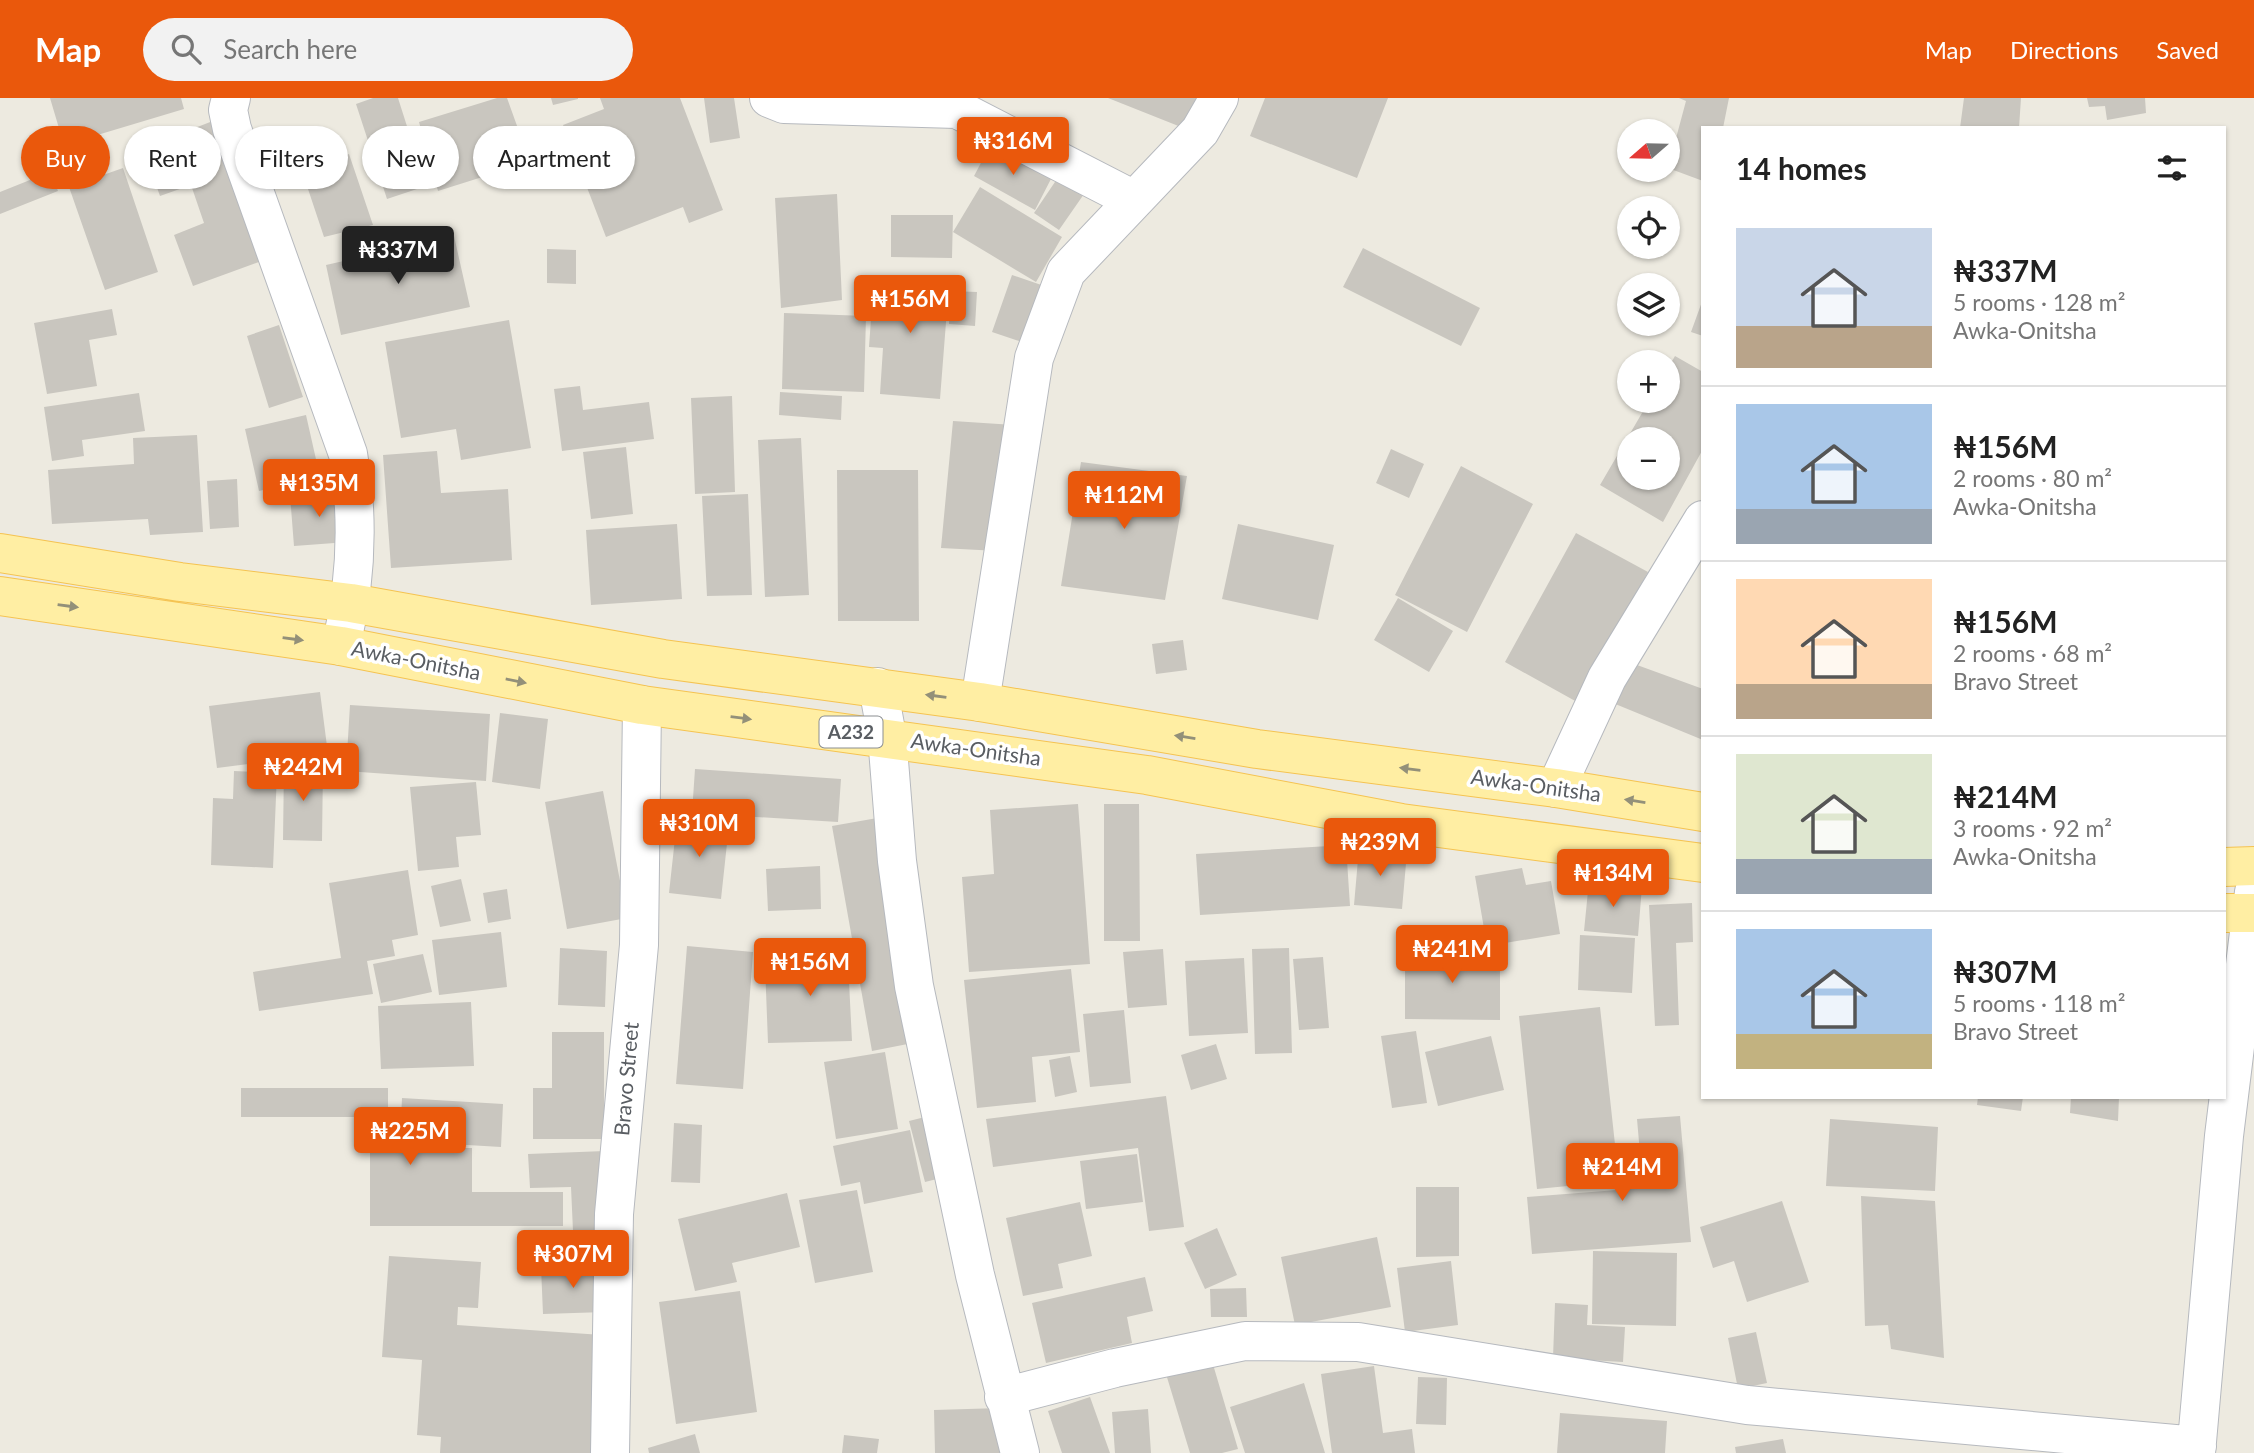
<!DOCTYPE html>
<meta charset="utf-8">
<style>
:root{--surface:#fff;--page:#f2f2f2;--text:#222;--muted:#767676;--line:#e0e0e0;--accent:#ea580c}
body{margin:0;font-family:Lato,sans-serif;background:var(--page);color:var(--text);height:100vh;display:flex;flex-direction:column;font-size:26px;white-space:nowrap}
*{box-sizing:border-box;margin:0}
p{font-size:23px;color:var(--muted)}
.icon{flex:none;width:38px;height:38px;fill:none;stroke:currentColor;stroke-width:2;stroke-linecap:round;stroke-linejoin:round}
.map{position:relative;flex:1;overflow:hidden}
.sheet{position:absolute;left:1701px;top:28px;width:525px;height:973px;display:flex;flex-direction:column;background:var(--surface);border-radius:0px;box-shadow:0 2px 5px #0004}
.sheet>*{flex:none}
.top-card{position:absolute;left:21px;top:28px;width:665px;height:63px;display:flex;gap:14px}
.needle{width:46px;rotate:250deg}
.fabs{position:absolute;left:1617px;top:21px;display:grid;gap:14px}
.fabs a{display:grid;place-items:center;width:63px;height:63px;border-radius:50%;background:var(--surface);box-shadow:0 2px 5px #0004;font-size:35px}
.price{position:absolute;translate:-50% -60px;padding:0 16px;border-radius:7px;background:var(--accent);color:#fff;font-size:23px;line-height:46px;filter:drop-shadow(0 2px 4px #0008)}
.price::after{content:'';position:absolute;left:50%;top:42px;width:21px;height:16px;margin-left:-10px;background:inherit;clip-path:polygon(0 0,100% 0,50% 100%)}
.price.on{background:#222;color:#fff}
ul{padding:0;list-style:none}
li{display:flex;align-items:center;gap:21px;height:175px;padding:0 35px}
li+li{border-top:2px solid var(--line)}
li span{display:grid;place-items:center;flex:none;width:196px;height:140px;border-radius:0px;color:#555}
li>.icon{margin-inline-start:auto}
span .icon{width:84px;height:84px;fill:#fffc;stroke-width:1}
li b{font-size:30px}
h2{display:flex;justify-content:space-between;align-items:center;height:84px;padding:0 35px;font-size:30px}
.chip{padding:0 24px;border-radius:32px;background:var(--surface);box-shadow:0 2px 5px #0004;font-size:24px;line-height:63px}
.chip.on{background:var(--accent);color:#fff}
header{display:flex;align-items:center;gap:42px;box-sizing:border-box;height:98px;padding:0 35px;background:var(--accent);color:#fff}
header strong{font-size:33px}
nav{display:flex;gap:38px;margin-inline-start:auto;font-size:24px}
.search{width:490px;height:63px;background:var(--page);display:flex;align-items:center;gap:18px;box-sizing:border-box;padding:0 24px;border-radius:38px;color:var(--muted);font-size:26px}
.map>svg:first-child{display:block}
</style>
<header>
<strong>Map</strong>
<div class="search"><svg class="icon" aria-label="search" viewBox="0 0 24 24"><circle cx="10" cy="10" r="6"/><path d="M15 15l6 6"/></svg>Search here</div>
<nav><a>Map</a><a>Directions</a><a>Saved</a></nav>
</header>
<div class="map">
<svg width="2254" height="1355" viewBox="0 0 2254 1355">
<rect width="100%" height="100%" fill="#edeae0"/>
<!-- building -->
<path fill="#c9c6bf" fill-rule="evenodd" d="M50,0H181L184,11L64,47Z
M373,0H398L426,88L387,101L356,6Z
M497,0H507L530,64L438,93L419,24Z
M551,0H578V1L553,7Z
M600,0H680L723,112L689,125L683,109L606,139L563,27L604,11Z
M704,0H734L740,40L710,45Z
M1108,0H1198L1186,31Z
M1265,0H1388L1357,80L1250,38Z
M1679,0H1729L1723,30H1703V83L1668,70L1686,3Z
M1964,0H2021L2019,30H1960Z
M2087,0H2145L2146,15L2107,22L2105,8L2089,9Z
M218,21L270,160L193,188L174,137L204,125L191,87L160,98L143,50Z
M991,46L1052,79L1035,112L974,78Z
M349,56L373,127L324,139L302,73Z
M123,70L158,174L105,192L69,89Z
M50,74L58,93L0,116V94Z
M1059,78L1084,96L1059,132L1034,115Z
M980,89L1062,139L1036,184L953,134Z
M837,96L842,202L781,210L775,100Z
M891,117H953L952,160L891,159Z
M454,138L470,209L341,237L326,167Z
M1363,150L1480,210L1461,248L1343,189Z
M547,151L576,152V186L547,185Z
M1012,177L1053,191L1034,248L992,234Z
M874,179L949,186L940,301L880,296L883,250L869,249Z
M950,193L977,194L975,228L949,226Z
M1703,201V238L1691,234Z
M112,211L117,237L89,242L97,288L47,296L34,225Z
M784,215L866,218L864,294L782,291Z
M509,222L531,350L461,362L456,331L401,340L385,244Z
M279,227L303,299L269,310L247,238Z
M1675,258L1703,274V351L1663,424L1600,387L1649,303H1668V270ZM1629,341H1668V380H1629Z
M580,288L583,312L649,304L654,341L562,353L554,291Z
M780,294L842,298L841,322L779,317Z
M139,295L145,333L82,342L84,358L52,363L44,309Z
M732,298L735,394L695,396L691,300Z
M306,317L320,379L259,393L245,331Z
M953,323L1014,327L998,453L941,450Z
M197,337L203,434L150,437L148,421L52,426L48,372L134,366L133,340Z
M801,340L809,497L765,499L758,342Z
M626,349L633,416L591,421L583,354Z
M1391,351L1424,366L1409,400L1376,385Z
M437,353L441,395L508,391L512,462L391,470L383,357Z
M1081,364L1187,378L1165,502L1061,488Z
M1461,368L1533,406L1467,534L1395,497Z
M837,372H918L919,523H838Z
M237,381L239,429L210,431L207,383Z
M343,393L348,444L294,448L290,397Z
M748,396L752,497L707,498L702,398Z
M677,426L682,501L591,507L586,432Z
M1238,426L1334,447L1318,522L1222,501Z
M1576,435L1648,474L1577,604L1505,564Z
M1398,500L1453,533L1429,574L1374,542Z
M1183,542L1187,572L1156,576L1152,546Z
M1626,563L1703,591V642L1608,603Z
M320,594L328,656L217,670L209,608Z
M350,607L490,616L486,683L346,673Z
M500,615L548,621L540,691L492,684Z
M284,667L323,668L322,743L283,742Z
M695,671L841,681L838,724L692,715Z
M234,673L277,675L273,770L211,767L213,700L233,701Z
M476,684L481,737L456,739L459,769L418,773L410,689Z
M603,693L627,820L567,831L545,704Z
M1078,706L1090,866L969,874L962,779L994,776L990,712Z
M1104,706H1139L1140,843H1104Z
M883,719L923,943L872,953L832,728Z
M677,722L729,727L721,801L669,795Z
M1346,747L1350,808L1200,817L1196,756Z
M1359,750L1407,754L1402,811L1354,807Z
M820,768L821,811L768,813L766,771Z
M1522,770L1526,787L1551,783L1560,836L1487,848L1475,778Z
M408,772L418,837L392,842L395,858L367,863L373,896L259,913L253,874L341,860L329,785Z
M461,781L471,823L440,829L431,788Z
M1589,783L1642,788L1638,838L1584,833Z
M507,791L511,821L488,825L483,795Z
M1692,805L1693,844L1676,845L1679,927L1655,928L1649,807Z
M501,834L507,889L439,897L432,842Z
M1580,837L1635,840L1632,895L1578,892Z
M847,844L852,943L768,945L765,867L810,866V845Z
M687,848L753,854L743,991L676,986Z
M560,850L607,853L605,909L558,907Z
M1289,850L1292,955L1255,956L1252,851Z
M1163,851L1167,907L1128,910L1123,854Z
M1405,851L1500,852V922L1405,921Z
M423,856L432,894L381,905L373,866Z
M1323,859L1329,930L1299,932L1293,861Z
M1244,860L1248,935L1189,938L1185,863Z
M1071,871L1080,954L1032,959L1036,1004L977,1010L964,882Z
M471,904L474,968L381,971L378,908Z
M1600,909L1619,1083L1537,1091L1519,918Z
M1124,912L1131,985L1090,989L1083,916Z
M1416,933L1427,1005L1392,1010L1381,938Z
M552,934H604V1041H533V990H552Z
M1491,938L1504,992L1438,1008L1425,954Z
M1216,946L1227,981L1191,992L1181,957Z
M885,954L898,1031L836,1041L824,964Z
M1070,958L1077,994L1055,999L1049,962Z
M241,990H388V1050H472V1094H563V1128H370V1019H241Z
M1166,998L1184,1129L1149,1133L1138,1050L993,1069L986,1021Z
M1978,999H2023L2021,1013L1977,1007Z
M2071,999H2119L2118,1023L2070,1015Z
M402,1000L503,1006L501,1049L400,1043Z
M933,1017L949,1078L925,1084L909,1023Z
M1680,1018L1691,1144L1532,1156L1527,1099L1643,1090L1637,1021Z
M1830,1021L1938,1029L1935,1093L1826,1088Z
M674,1025L702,1027L700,1085L671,1084Z
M910,1032L923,1094L864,1106L860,1084L841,1088L833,1048Z
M605,1053L609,1132L573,1133L571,1089L530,1090L528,1056Z
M1137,1056L1143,1104L1086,1111L1080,1063Z
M1416,1089H1459V1158L1416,1159Z
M857,1092L873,1174L815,1185L799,1102Z
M787,1095L800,1149L732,1165L737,1184L695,1193L678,1121Z
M1861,1098L1935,1103L1944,1260L1891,1251L1888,1227L1865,1228Z
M1782,1103L1809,1184L1747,1204L1734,1163L1713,1170L1700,1129Z
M1080,1104L1092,1158L1058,1166L1063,1190L1023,1198L1006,1120Z
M1217,1130L1237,1177L1205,1191L1184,1145Z
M1377,1139L1391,1209L1295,1227L1281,1159Z
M1593,1153L1677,1155L1676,1228L1592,1226Z
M389,1158L481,1164L478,1210L458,1209L457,1227L602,1237L594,1355H440L441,1339L417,1337L422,1262L382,1259Z
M1451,1163L1458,1227L1405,1234L1397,1170Z
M603,1167L605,1214L543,1216L541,1169Z
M1145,1179L1153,1213L1127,1219L1132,1245L1046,1265L1032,1205Z
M1246,1190L1247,1219H1211L1210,1191Z
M740,1193L757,1314L676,1326L659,1204Z
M1555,1205L1588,1207L1587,1227L1625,1229L1623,1264L1553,1260Z
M1756,1234L1767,1285L1738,1291L1728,1240Z
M1212,1263L1238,1351L1222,1355H1190L1166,1276Z
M1374,1268L1383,1335L1412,1331L1415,1355H1332L1321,1276Z
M1418,1279L1447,1280L1446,1327L1416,1326Z
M1304,1285L1325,1355H1245L1230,1309Z
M1090,1299L1110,1355H1062L1048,1313Z
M1001,1310L1002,1355H935L934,1312Z
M1148,1311L1151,1355H1115L1112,1314Z
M1560,1315L1667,1323L1665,1355H1557Z
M695,1336L700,1355H649L648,1350Z
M844,1337L879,1341L877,1355H842Z
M1783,1341L1786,1355H1736L1735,1349Z"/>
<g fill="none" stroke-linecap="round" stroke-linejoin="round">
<!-- minor casing -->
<g stroke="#b6b9be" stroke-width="40">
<path id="minor" d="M231,0L228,12L232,31L348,356C359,420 356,485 341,548
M769,0L784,6L957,11L1132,101
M878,589L887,638L897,763L914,888L975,1177L1020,1355
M980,604L1034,260L1066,174L1200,33L1219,0
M1556,690L1607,580L1703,422
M1004,1299L1115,1270L1245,1243L1358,1244L1747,1307L2197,1348
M610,1355L614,1116L639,847L642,607
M2196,1355L2224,1038L2254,794"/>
</g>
<!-- primary casing -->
<g stroke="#f5c351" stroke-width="40">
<path id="primary" d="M0,455L180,484L351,505L663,561L980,604L1257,651L1556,690L1703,714
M0,498L341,548L642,607L1147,677L1401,725L1703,765
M2224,769L2254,768
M2224,815H2254"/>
</g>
<!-- minor -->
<use href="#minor" stroke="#fff" stroke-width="38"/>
<!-- primary -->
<use href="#primary" stroke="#ffeea3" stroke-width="38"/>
</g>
<!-- one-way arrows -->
<defs><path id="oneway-solid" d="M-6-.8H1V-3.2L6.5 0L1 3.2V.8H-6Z" transform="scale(1.75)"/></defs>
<g fill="#939079">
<use href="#oneway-solid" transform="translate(68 508) rotate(8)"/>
<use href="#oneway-solid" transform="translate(293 541) rotate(8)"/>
<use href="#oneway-solid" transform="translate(516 583) rotate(11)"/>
<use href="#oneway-solid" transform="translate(936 598) rotate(-172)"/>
<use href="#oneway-solid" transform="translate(741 620) rotate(7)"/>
<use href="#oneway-solid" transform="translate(1185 639) rotate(-171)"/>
<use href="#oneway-solid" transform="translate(1410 671) rotate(-173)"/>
<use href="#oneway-solid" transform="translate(1635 703) rotate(-171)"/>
</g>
<g text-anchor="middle" stroke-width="7" stroke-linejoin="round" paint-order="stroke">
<!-- shield labels -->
<rect fill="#fff" stroke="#8b8e91" stroke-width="2" x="819.5" y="618.5" width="63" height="31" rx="5"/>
<g font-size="19" font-weight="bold" fill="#595d62">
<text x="851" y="641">A232</text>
</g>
<!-- street labels -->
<g font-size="21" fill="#595d62" stroke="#fff">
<text transform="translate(416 563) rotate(11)" y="7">Awka-Onitsha</text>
<text transform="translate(976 652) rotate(8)" y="7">Awka-Onitsha</text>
<text transform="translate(1536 688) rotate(8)" y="7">Awka-Onitsha</text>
<text transform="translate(627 981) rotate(-85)" y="7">Bravo Street</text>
</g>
</g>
</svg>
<div class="fabs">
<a><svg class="needle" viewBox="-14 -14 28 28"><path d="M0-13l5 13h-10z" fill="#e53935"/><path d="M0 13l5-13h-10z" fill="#767676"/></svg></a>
<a><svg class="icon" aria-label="locate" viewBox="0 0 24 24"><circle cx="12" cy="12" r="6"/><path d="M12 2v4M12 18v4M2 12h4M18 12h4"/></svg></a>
<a><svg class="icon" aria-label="layers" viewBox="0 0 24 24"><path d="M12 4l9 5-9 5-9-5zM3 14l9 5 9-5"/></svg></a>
<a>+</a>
<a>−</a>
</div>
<b class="price" style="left:1013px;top:79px">₦316M</b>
<b class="price on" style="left:398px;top:188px">₦337M</b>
<b class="price" style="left:910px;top:237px">₦156M</b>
<b class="price" style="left:319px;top:421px">₦135M</b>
<b class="price" style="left:1124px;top:433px">₦112M</b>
<b class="price" style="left:303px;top:705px">₦242M</b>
<b class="price" style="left:699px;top:761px">₦310M</b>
<b class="price" style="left:1380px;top:780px">₦239M</b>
<b class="price" style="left:1613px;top:811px">₦134M</b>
<b class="price" style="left:1452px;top:887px">₦241M</b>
<b class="price" style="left:810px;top:900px">₦156M</b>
<b class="price" style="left:410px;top:1069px">₦225M</b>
<b class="price" style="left:1622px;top:1105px">₦214M</b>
<b class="price" style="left:573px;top:1192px">₦307M</b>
<div class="top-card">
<a class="chip on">Buy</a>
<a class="chip">Rent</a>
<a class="chip">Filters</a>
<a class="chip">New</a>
<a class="chip">Apartment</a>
</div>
<section class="sheet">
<h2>14 homes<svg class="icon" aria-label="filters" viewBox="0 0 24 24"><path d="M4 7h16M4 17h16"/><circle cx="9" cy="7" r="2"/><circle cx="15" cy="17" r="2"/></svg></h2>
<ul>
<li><span style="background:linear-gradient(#c9d6e8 70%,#b9a48a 0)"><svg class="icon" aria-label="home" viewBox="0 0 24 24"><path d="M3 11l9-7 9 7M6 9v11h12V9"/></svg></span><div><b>₦337M</b><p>5 rooms · 128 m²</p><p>Awka-Onitsha</p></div></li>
<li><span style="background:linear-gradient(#a9c7e8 75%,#9aa5b1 0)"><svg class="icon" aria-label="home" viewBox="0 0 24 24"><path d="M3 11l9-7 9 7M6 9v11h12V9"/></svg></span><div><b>₦156M</b><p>2 rooms · 80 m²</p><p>Awka-Onitsha</p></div></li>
<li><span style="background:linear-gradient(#ffd9b3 75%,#b9a48a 0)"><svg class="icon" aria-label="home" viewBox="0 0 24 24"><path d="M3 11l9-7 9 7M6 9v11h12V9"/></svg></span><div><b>₦156M</b><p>2 rooms · 68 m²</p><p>Bravo Street</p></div></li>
<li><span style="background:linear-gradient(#dfe7d0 75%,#9aa5b1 0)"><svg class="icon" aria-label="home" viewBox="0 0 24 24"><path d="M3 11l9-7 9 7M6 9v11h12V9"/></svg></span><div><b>₦214M</b><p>3 rooms · 92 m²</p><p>Awka-Onitsha</p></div></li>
<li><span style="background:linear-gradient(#a9c7e8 75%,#c2b280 0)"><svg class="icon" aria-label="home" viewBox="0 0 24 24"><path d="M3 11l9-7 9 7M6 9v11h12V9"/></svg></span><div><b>₦307M</b><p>5 rooms · 118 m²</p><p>Bravo Street</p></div></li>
</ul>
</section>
</div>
